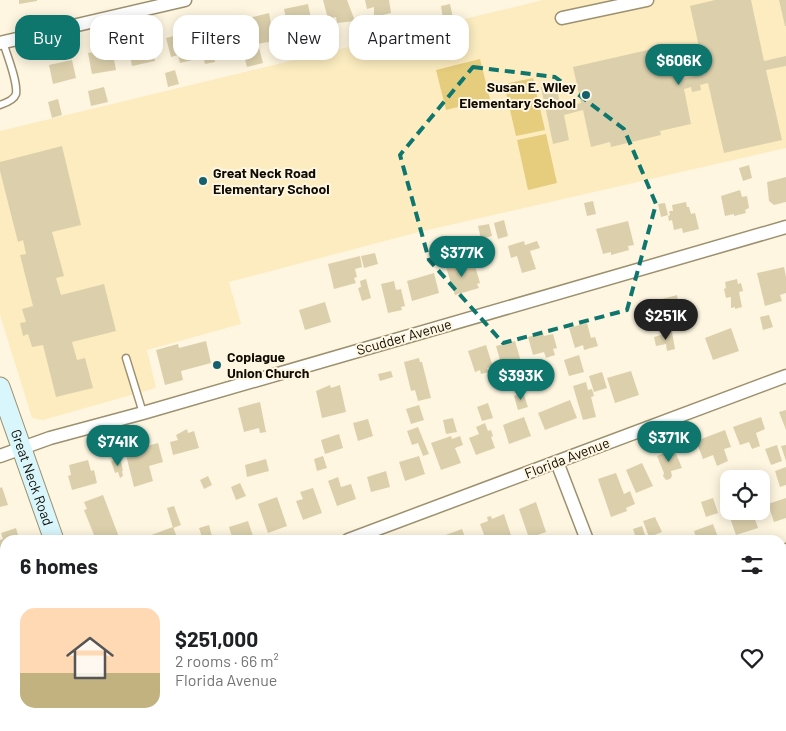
<!DOCTYPE html>
<meta charset="utf-8">
<style>
:root{--surface:#fff;--page:#f2f2f2;--text:#202124;--muted:#757577;--accent:#0f766e}
body{margin:0;font-family:Barlow,sans-serif;background:var(--page);color:var(--text);height:100vh;display:flex;flex-direction:column;font-size:19px;white-space:nowrap}
*{box-sizing:border-box;margin:0}
p{font-size:16px;color:var(--muted)}
.icon{flex:none;width:28px;height:28px;fill:none;stroke:currentColor;stroke-width:2;stroke-linecap:round;stroke-linejoin:round}
.map{position:relative;flex:1;overflow:hidden}
.details{position:absolute;left:0px;top:535px;width:786px;height:196px;display:flex;flex-direction:column;background:var(--surface);border-radius:15px 15px 0 0;box-shadow:0 2px 12px #0003}
.details>*{flex:none}
.guide{position:absolute;left:15px;top:15px;width:500px;height:45px;display:flex;gap:10px}
.tools{position:absolute;left:720px;top:470px;display:grid;gap:10px}
.tools a{display:grid;place-items:center;width:50px;height:50px;border-radius:10px;background:var(--surface);box-shadow:0 2px 12px #0003;font-size:25px}
.price{position:absolute;translate:-50% -42px;padding:0 11px;border-radius:18px;background:var(--accent);color:#fff;font-size:16px;line-height:32px;filter:drop-shadow(0 1px 2px #0008)}
.price::after{content:'';position:absolute;left:50%;top:30px;width:15px;height:11px;margin-left:-8px;background:inherit;clip-path:polygon(0 0,100% 0,50% 100%)}
.price.current{background:#222;color:#fff}
ul{padding:0;list-style:none}
li{display:flex;align-items:center;gap:15px;height:125px;padding:0 20px}
li span{display:grid;place-items:center;flex:none;width:140px;height:100px;border-radius:15px;color:#555}
li>.icon{margin-inline-start:auto}
span .icon{width:60px;height:60px;fill:#fffc;stroke-width:1}
li b{font-size:21px}
h2{display:flex;justify-content:space-between;align-items:center;height:60px;padding:0 20px;font-size:21px}
.chip{padding:0 18px;border-radius:15px;background:var(--surface);box-shadow:0 2px 12px #0003;font-size:18px;line-height:45px}
.chip.current{background:var(--accent);color:#fff}
.map>svg:first-child{display:block}
</style>
<div class="map">
<svg width="786" height="731" viewBox="0 0 786 731">
<rect width="100%" height="100%" fill="#fef6e0"/>
<!-- built -->
<path fill="#fcecc0" d="M543,0H786V148L419,232L229,282L241,324L147,350L156,388L43,420L32,418L0,315V131Z"/>
<!-- green -->
<path fill="#e6cc7d" d="M480,59L490,99L446,110L436,70Z
M533,78L545,130L516,136L504,84Z
M546,134L557,183L528,190L517,140Z"/>
<!-- building -->
<path fill="#dcd0ac" d="M19,0H37V1L19,4Z
M323,0H347L355,21L337,23L336,17L328,19Z
M365,0H389L391,13L374,17V7L367,9Z
M715,0H751L764,61L786,56V66L766,70L782,140L724,153L708,83L700,85L701,90L692,92L691,87L684,89L691,124L660,131L661,135L611,147L610,142L591,147L583,110L564,115L569,140L553,144L541,87L556,84L561,108L581,103L573,67L674,44L682,79L705,74L690,6Z
M779,0H786V26H785Z
M308,4L312,23L300,26L302,32L292,35L290,28H288L284,9Z
M450,4L453,18L443,19L441,6Z
M269,13L274,41L257,44L256,37L249,38L245,19Z
M331,22L335,39L323,42L319,25Z
M214,23V26L229,23L233,40L209,45L205,25Z
M371,24L374,39L365,41L362,27Z
M190,32L197,59L180,63L178,55L171,57L166,38Z
M297,39L301,55L289,58L285,41Z
M151,42L155,61L132,66L128,46Z
M259,48L263,63L247,67L243,52Z
M112,49L116,70L92,74L88,53Z
M212,49L215,62L205,64L202,52Z
M72,60L76,78L53,84L49,65Z
M175,70L179,84L168,87L165,73Z
M104,87L108,102L91,106L88,91Z
M58,99L62,115L52,118L48,102Z
M62,146L81,225L52,232L64,276L56,278L61,295L104,284L116,331L72,342L77,360L85,358L93,388L56,397L43,345L32,347L28,334L23,336L20,323L26,322L22,309L33,306L20,255L26,254L23,240L18,242L0,171V162Z
M749,165L752,178L743,181L739,168Z
M786,177V202L774,205L769,201L767,182Z
M740,190L742,197L747,196L749,208L745,210L746,213L734,216V214L725,216L721,196Z
M593,201L596,214L587,216L584,203Z
M686,202L687,207H689L691,214L695,213L699,229L683,233L682,228L674,230L672,220L669,221L668,216L670,215L669,211H673L672,205Z
M665,203L668,215L661,217L658,204Z
M504,220L508,236L498,239L494,223Z
M628,221L634,245L628,246L629,250L611,255V252L603,254L596,229Z
M489,224L492,236L481,239L478,226Z
M524,241L525,245L537,241L540,248L530,251L536,269L522,273L517,256L511,258L508,246Z
M375,253L378,264L364,268L361,256Z
M360,256L362,267L355,269L357,277L354,278L356,283L334,289L328,264Z
M459,260L462,270L475,266L480,283L477,284L479,288L455,295L445,264Z
M784,267L786,277V293L780,295L782,301L765,306L757,273Z
M434,273L439,293L412,301L407,281Z
M366,279L371,298L362,301L358,288L361,287L360,281Z
M737,279L738,284L741,283L743,291L739,292L742,307L735,309V307L731,308V297L726,298L724,289L726,288L725,282Z
M394,281L396,290L401,289L405,306L401,307L402,310L388,313L381,284Z
M677,295L678,300L681,299L687,319L685,320L686,323L669,328L660,305L664,304L662,299Z
M325,302L331,322L305,330L299,310Z
M769,315L773,327L763,330L760,317Z
M587,323L591,338L595,337L598,346L584,350L583,345L575,348L569,328Z
M731,328L739,351L713,360L705,338Z
M672,332L675,349L667,351L666,344L656,346L654,337Z
M543,333L544,336L553,334L557,348L553,349L555,355L546,358L544,352L533,355L528,337Z
M206,341L211,363L181,371L183,380L165,385L156,350L178,344L179,348Z
M515,341L522,365L503,370L496,346Z
M486,345L493,367L487,368L489,372L481,374L480,370L475,372L468,351Z
M579,355L584,372L569,376L564,360Z
M419,358L420,362H422L431,398L418,401L415,390L411,391L404,362Z
M530,368L534,383L527,384L524,370Z
M391,371L393,377L380,381L378,374Z
M631,371L639,395L615,403L607,378Z
M602,372L607,388L594,392L589,376Z
M586,382L588,390L592,389L594,396L591,397L596,417L583,420L573,386Z
M330,385L331,388L340,385L346,412L322,418L316,391Z
M523,392L528,407L518,410L514,396Z
M570,400L577,418L545,430L538,413Z
M260,402L266,432L260,433L259,428L244,432L238,408Z
M488,403L493,418L482,421L477,407Z
M419,405L424,420L411,424L406,409Z
M786,410V430L779,412Z
M524,417L531,436L509,444L503,425Z
M761,417L765,429L756,433L760,446L752,449L749,442L740,445L733,427Z
M453,418L457,432L446,434L443,420Z
M368,419L373,436L358,441L353,423Z
M485,423L488,431L491,430L493,436L491,437L495,448L476,455L469,438L479,434L476,427Z
M418,427L429,454L423,456L418,443L412,445L407,431Z
M187,429L188,433L194,431L199,448L173,455L170,442L178,440L176,435Z
M725,430L731,447L724,449L728,461L717,466L713,455L703,459L696,441Z
M339,434L343,448L325,454L321,440Z
M451,436L452,439L460,436L463,445L455,448L461,463L441,470L431,443Z
M158,443L163,462L149,466L153,481L134,487L126,455L140,452L139,448Z
M777,445L782,461L771,465L765,449Z
M786,445V461L781,446Z
M674,449L682,468L671,471L672,476L670,479L666,480L663,476L664,473L657,456Z
M323,456L327,468L317,471L314,459Z
M419,456L425,474L405,481L399,462Z
M120,458L123,471H122L123,476L120,478L118,472L115,473L111,461Z
M266,459L269,471L247,477L245,465Z
M88,460L91,471L94,470L97,483L72,490L68,476L71,475L69,465Z
M642,463L653,486L636,493L626,470Z
M786,467V485L780,487L775,471Z
M386,471L390,487L371,492L367,477Z
M616,473L624,494L630,491L635,504L626,508L627,511L611,517L598,479Z
M208,476L212,485L204,489L200,480Z
M338,477L341,487L351,484L356,499L337,506L328,481Z
M240,483L246,496L236,500L231,487Z
M2,487L8,505L0,507V488Z
M313,488L322,513L303,520L296,501L303,499L300,492Z
M103,495L119,537L111,540H96L84,510L87,509L84,502Z
M277,497L287,526L268,533L258,504Z
M713,498L718,513L706,517L701,502Z
M786,498V518L774,522L768,504Z
M536,502L546,532L529,538L519,509Z
M174,506L181,525L173,528L167,508Z
M740,511H752L758,528L736,535L729,515Z
M504,514L511,535L498,540H486L480,524L488,521L487,517L491,516L492,519Z
M655,517L662,532L649,537L643,521Z
M248,521L254,539L233,540L229,527Z
M713,524L719,540H697L694,531Z
M209,525L213,540H196L202,537L199,528Z
M642,526L645,535L636,538L633,529Z
M173,527L178,540H147L146,537Z
M16,528L18,535L16,536L17,540H5V558L0,560V540L3,539L1,533Z
M462,529L466,540H444L443,536Z
M786,663V685L781,687V665Z
M0,693H4L5,698V712L0,713Z
M50,726H83L84,731H51Z
M159,726H203L204,731H166L164,728L161,730Z
M372,726H379L381,731H371L370,727Z
M402,726H418L420,731H399L398,728Z
M430,726H449V727L431,731Z
M650,726H682L670,731H652Z"/>
<g fill="none" stroke-linecap="round" stroke-linejoin="round">
<!-- service casing -->
<g stroke="#9c906e" stroke-width="9">
<path id="service" d="M0,105C6,103 14,100 16,94C18,82 7,55 3,42
M126,358L143,413"/>
</g>
<!-- minor casing -->
<g stroke="#9c906e" stroke-width="15">
<path id="minor" d="M562,18L647,0
M0,43L185,0
M0,456L50,438L143,413L786,227
M557,462L587,540
M348,540L786,376
M781,552L786,550
M0,659L5,658
M781,712L786,710
M308,731L321,726
M733,731L745,726"/>
</g>
<!-- secondary casing -->
<g stroke="#9c906e" stroke-width="21">
<g id="secondary">
<path id="s1" d="M0,387L54,540"/>
<path d="M125,726L127,731"/>
</g>
</g>
<!-- service -->
<use href="#service" stroke="#fff" stroke-width="6"/>
<!-- minor -->
<use href="#minor" stroke="#fff" stroke-width="12"/>
<!-- secondary -->
<use href="#secondary" stroke="#d8f6fc" stroke-width="19"/>
</g>
<!-- marked area -->
<path fill="none" stroke="#0f766e" stroke-width="4" stroke-dasharray="10 6" stroke-linejoin="round" d="M473,67L555,77L624,129L656,204L627,310L503,343L429,260L400,155Z"/>
<!-- markers -->
<g fill="#15606e" stroke="#fef6e0" stroke-width="2">
<circle cx="586" cy="95" r="5"/>
<circle cx="203" cy="181" r="5"/>
<circle cx="217" cy="365" r="5"/>
</g>
<g text-anchor="middle" stroke-width="4" stroke-linejoin="round" paint-order="stroke">
<!-- poi labels -->
<g font-size="14" font-weight="bold" fill="#0f0b02" stroke="#fef6e0" text-anchor="start">
<text x="576" y="92" text-anchor="end">Susan E. Wiley<tspan x="576" dy="16">Elementary School</tspan></text>
<text x="213" y="178">Great Neck Road<tspan x="213" dy="16">Elementary School</tspan></text>
<text x="227" y="362">Copiague<tspan x="227" dy="16">Union Church</tspan></text>
</g>
<!-- street labels -->
<g font-size="14" fill="#0f0b02" stroke="#fef6e0">
<text transform="translate(404 337) rotate(-16)" y="5">Scudder Avenue</text>
<text transform="translate(567 458) rotate(-21)" y="5">Florida Avenue</text>
<text dy="5" stroke="none"><textPath href="#s1" startOffset="96">Great Neck Road</textPath></text>
</g>
</g>
</svg>
<div class="tools">
<a><svg class="icon" aria-label="locate" viewBox="0 0 24 24"><circle cx="12" cy="12" r="6"/><path d="M12 2v4M12 18v4M2 12h4M18 12h4"/></svg></a>
</div>
<b class="price" style="left:679px;top:86px">$606K</b>
<b class="price" style="left:462px;top:278px">$377K</b>
<b class="price current" style="left:666px;top:341px">$251K</b>
<b class="price" style="left:521px;top:401px">$393K</b>
<b class="price" style="left:669px;top:463px">$371K</b>
<b class="price" style="left:118px;top:467px">$741K</b>
<div class="guide">
<a class="chip current">Buy</a>
<a class="chip">Rent</a>
<a class="chip">Filters</a>
<a class="chip">New</a>
<a class="chip">Apartment</a>
</div>
<section class="details">
<h2>6 homes<svg class="icon" aria-label="filters" viewBox="0 0 24 24"><path d="M4 7h16M4 17h16"/><circle cx="9" cy="7" r="2"/><circle cx="15" cy="17" r="2"/></svg></h2>
<ul>
<li><span style="background:linear-gradient(#ffd9b3 65%,#c2b280 0)"><svg class="icon" aria-label="home" viewBox="0 0 24 24"><path d="M3 11l9-7 9 7M6 9v11h12V9"/></svg></span><div><b>$251,000</b><p>2 rooms · 66 m²</p><p>Florida Avenue</p></div><svg class="icon" aria-label="heart" viewBox="0 0 24 24"><path d="M12 20l-8-8c-3-5 5-10 8-4 3-6 11-1 8 4z"/></svg></li>
</ul>
</section>
</div>
